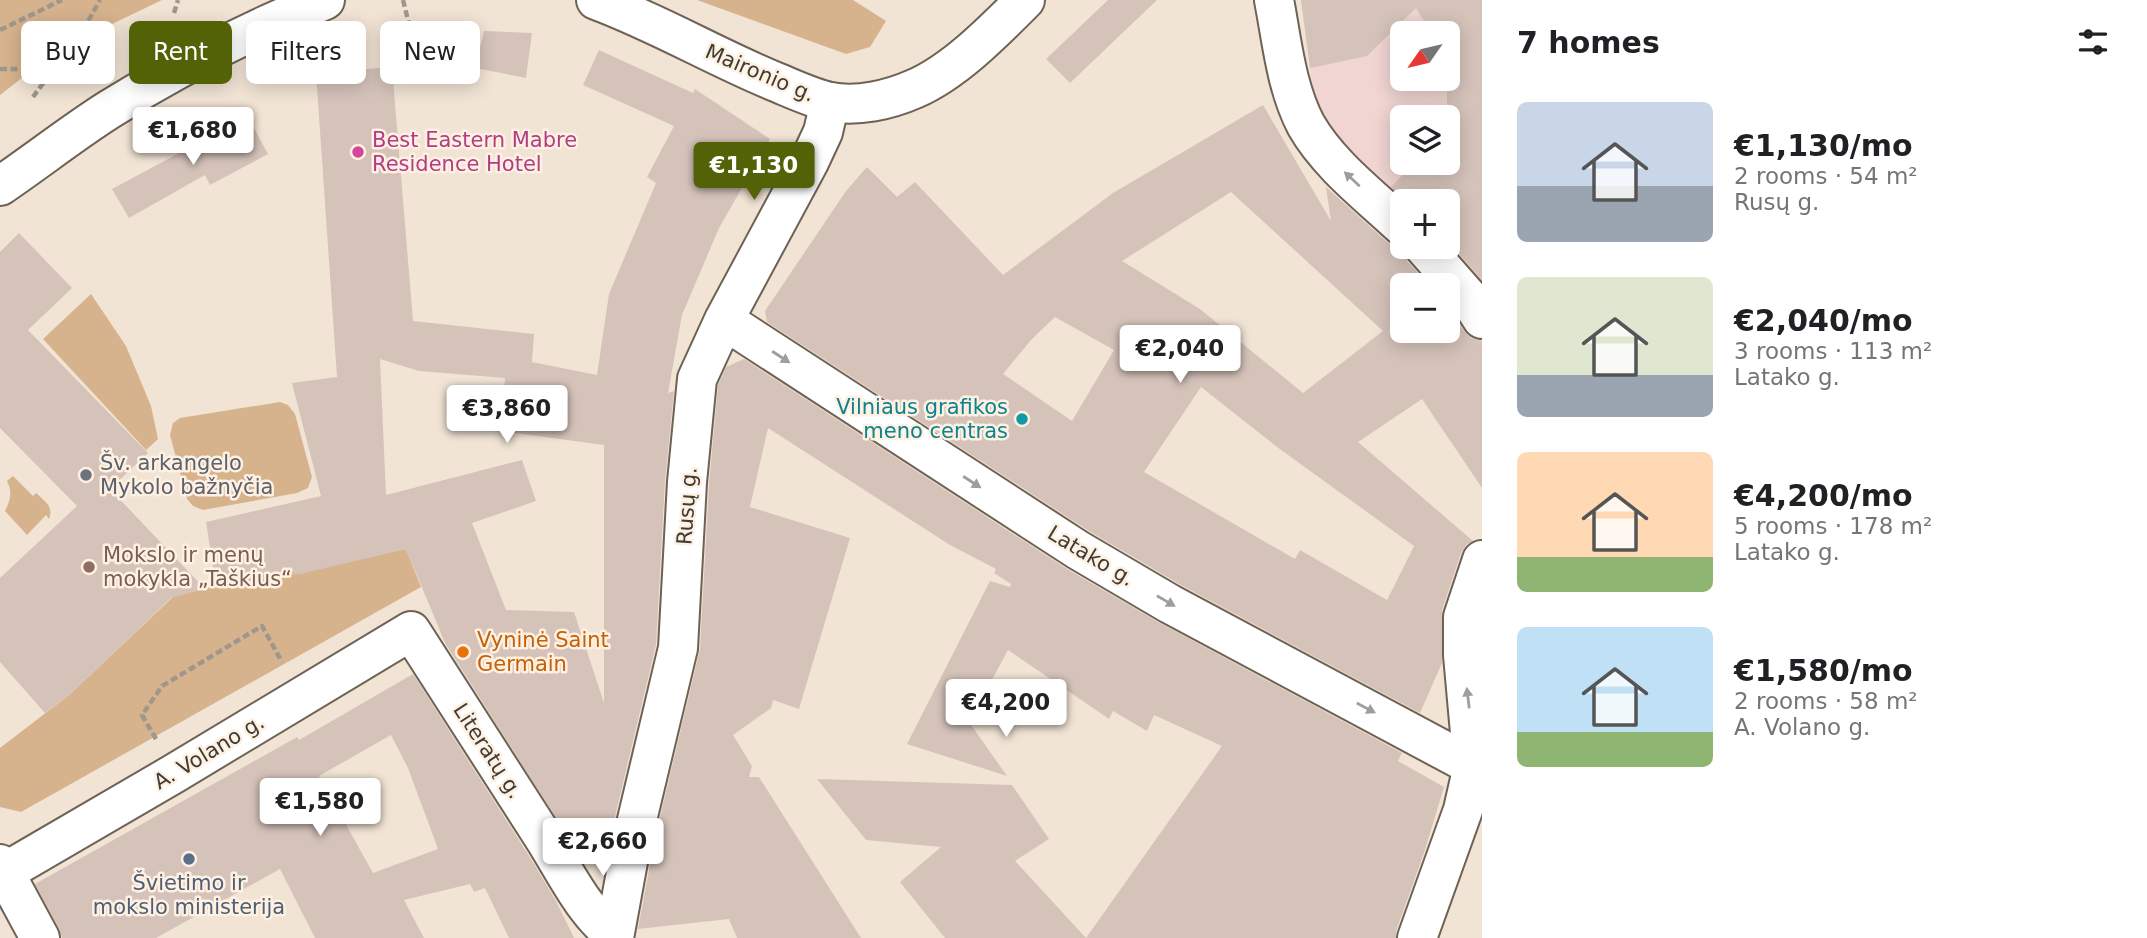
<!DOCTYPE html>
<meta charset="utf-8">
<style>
:root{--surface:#fff;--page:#f2f2f2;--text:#202124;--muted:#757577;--accent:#536206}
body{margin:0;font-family:"DejaVu Sans",sans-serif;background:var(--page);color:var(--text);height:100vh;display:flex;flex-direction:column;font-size:26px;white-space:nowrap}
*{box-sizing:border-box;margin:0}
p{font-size:23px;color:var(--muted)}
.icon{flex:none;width:38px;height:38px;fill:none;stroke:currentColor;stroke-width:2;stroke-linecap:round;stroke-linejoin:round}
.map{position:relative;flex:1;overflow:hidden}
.drawer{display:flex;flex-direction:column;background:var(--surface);width:665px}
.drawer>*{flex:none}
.banner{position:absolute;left:21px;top:21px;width:665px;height:63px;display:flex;gap:14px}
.needle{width:46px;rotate:236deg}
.fabs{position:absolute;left:1390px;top:21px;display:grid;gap:14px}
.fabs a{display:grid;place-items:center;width:70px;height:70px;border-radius:10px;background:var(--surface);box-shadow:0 4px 18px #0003;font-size:35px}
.price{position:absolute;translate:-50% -60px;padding:0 16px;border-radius:7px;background:#fff;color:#222;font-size:23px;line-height:46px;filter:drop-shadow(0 2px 4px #0008)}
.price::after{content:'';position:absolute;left:50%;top:42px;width:21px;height:16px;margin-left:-10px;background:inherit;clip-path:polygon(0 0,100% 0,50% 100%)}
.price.active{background:var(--accent);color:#fff}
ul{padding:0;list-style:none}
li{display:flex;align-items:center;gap:21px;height:175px;padding:0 35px}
li span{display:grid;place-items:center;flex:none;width:196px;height:140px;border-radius:10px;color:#555}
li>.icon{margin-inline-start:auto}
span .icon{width:84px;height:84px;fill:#fffc;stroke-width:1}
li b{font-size:30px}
h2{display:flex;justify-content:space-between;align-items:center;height:84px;padding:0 35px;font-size:30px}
.tag{padding:0 24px;border-radius:10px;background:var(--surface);box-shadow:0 4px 18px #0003;font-size:24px;line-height:63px}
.tag.active{background:var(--accent);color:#fff}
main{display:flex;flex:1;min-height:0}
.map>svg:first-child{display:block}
</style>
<main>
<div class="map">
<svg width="1482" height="938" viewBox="0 0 1482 938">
<rect width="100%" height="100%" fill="#f1e4d5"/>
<!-- commercial -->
<path fill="#f0d5d2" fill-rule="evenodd" d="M1301,0H1482V305L1447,247V201H1402L1337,142L1315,106ZM1402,33H1447V79H1402ZM1402,117H1447V163H1402Z"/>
<!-- green -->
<path fill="#d6b38d" d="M0,0H162L58,50L0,95Z
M697,0H853L886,21L870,47L846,54Z
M91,294L126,346L151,406L158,439L146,450L43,339Z
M280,402L288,405L295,414L312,477L308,488L297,493L203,510L193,506L187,499L170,435L173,423L180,418Z
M13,476L33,496L36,493C45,501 54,507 49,519L46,515L27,535L5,511C10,500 13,493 7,481Z
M406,549L421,587L21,812L0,807V748L69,695L175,595L199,590L254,575Z"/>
<!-- building -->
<path fill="#d5c3ba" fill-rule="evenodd" d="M1108,0H1157L1070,83L1046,59Z
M1301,0H1482V280L1447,240V201H1407L1391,187L1414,163H1447V128L1457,117H1447V33H1431L1416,8L1367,56L1310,68Z
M484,31L532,33L526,78L475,68Z
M599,50L693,93L695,89L770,139L719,228L682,315L668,393L674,391L665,481L656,645L612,829L582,859L445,643L406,549L300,574L254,575L216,586L206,522L321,496L292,383L337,377L316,73L392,67L413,321L534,334L532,362L597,375L609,294L656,183L647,177L674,126L583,85ZM380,359L419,371L505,378L501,431L604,445V703L574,612L506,610L472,523L536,501L522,460L386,495Z
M1263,105L1331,221L1326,187L1387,242L1397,247H1403L1407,261L1429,285H1402V331H1447V307L1464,331L1471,338L1482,341V488L1422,399L1358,442L1473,541L1467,544L1461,553L1442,610V663L1420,713L1181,585L1089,531L767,322L765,311L846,191L867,167L897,197L915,182L1003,275L1113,193ZM1231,192L1383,331L1303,393L1200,309L1122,261ZM1055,317L1114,350L1072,421L1003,374L1031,340ZM1201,387L1277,447L1414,546L1387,600L1300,550L1295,559L1144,472Z
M249,119L268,154L210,185L205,175L129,218L112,189L239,121L241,123Z
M19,233L72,288L28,330L148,453L110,489L205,589L171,598L69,695L45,713L0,662V578L77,506L0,428V252Z
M744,359L1067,569L1160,623L1402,753L1398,761L1444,787L1424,853L1396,931V938H945L900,882L941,847L866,840L817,779L1012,785L1049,839L1015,861L1086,938L1222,746L1154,715L1147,731L1113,711L1109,719L1008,650L969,722L1007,776L907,744L990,581L1010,587L1011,584L994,573L996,569L950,545L768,428L750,507L850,538L799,709L773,700L771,708L733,735L752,766L749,777H759L861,938H737L729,919L638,929L655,838L700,649L709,484L718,385L726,367Z
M413,674L531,859L556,901L574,938H509L485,888L474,892L470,884L404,900L424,938H315L280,869L156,938H62L59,928L35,884L297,737L299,740ZM391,735L408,768L438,849L373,873L319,776Z"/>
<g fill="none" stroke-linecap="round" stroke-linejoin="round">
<!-- minor casing -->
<g stroke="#6e6255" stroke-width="42">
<path id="minor" d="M1274,0C1282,41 1286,87 1306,125C1329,165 1369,195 1402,226
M1424,247L1468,297L1482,319
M724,320L1078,550L1170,604L1473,766
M0,864L40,938
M5,872L175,773L411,631C455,699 499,767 542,835C564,869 582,910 614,935
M614,938L631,845L678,648L687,482L697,379L724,320L809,162L823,132L830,102
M1417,938L1463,810L1473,766L1463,655V617L1482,560"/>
</g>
<!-- major casing -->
<g stroke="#6e6255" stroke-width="42">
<path id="major" d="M596,0C658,23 715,57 776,82C793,89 812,98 830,102C858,107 889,100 914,89C954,72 994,31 1025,0
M0,186C37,161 72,133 110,109C179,66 250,30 325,0"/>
</g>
<!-- path -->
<path stroke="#a0978c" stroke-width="4.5" stroke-dasharray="7 3.5" stroke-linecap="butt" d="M403,0L409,24
M174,13L178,0
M0,30L62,0
M0,69H54L109,52
M33,97L87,23L100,0
M156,739L142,715L162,686L262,626L282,662"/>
<!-- minor -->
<use href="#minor" stroke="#fff" stroke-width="38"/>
<!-- major -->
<use href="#major" stroke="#fff" stroke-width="38"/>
</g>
<!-- one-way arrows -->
<defs><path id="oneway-solid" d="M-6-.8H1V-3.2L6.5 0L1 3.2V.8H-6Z" transform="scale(1.75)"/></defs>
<g fill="#a09d9a">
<use href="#oneway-solid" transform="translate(1352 179) rotate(-137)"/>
<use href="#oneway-solid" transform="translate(781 357) rotate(33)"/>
<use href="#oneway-solid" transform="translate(972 482) rotate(33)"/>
<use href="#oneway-solid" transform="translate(1166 601) rotate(30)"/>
<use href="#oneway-solid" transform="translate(1468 698) rotate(-97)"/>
<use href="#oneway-solid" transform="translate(1366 708) rotate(28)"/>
</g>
<!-- markers -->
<circle fill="#d1479c" stroke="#fff1e2" stroke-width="2.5" cx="358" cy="152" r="7"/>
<circle fill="#0f9aa8" stroke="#fff1e2" stroke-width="2.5" cx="1022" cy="419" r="7"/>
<circle fill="#6b7280" stroke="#fff1e2" stroke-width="2.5" cx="86" cy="475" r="7"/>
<circle fill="#8d6e63" stroke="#fff1e2" stroke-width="2.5" cx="89" cy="567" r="7"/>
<circle fill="#e8710a" stroke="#fff1e2" stroke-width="2.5" cx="463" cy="652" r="7"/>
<circle fill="#5c6f8a" stroke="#fff1e2" stroke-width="2.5" cx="189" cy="859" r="7"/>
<g text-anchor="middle" stroke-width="5" stroke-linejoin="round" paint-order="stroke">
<!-- street labels -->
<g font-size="21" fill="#403b35" stroke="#fff1e2">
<text transform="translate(760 73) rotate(23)" y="7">Maironio g.</text>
<text transform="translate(687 506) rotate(-86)" y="7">Rusų g.</text>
<text transform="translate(1091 556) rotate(31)" y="7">Latako g.</text>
<text transform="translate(488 751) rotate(57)" y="7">Literatų g.</text>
<text transform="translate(209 752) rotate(-31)" y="7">A. Volano g.</text>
</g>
<!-- hotel labels -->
<g font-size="21" fill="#b23c85" stroke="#fff1e2" text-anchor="start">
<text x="372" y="147">Best Eastern Mabre<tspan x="372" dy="24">Residence Hotel</tspan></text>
</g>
<!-- culture labels -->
<g font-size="21" fill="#0d838f" stroke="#fff1e2" text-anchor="end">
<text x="1008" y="414">Vilniaus grafikos<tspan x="1008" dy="24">meno centras</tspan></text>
</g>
<!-- worship labels -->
<g font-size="21" fill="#5b616d" stroke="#fff1e2" text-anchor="start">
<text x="100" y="470">Šv. arkangelo<tspan x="100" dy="24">Mykolo bažnyčia</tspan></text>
</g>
<!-- education labels -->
<g font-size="21" fill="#785e54" stroke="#fff1e2" text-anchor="start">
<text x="103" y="562">Mokslo ir menų<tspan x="103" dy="24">mokykla „Taškius“</tspan></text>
</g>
<!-- food labels -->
<g font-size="21" fill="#c56008" stroke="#fff1e2" text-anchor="start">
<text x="477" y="647">Vyninė Saint<tspan x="477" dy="24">Germain</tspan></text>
</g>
<!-- service labels -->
<g font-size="21" fill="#4e5e75" stroke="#fff1e2">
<text x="189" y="890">Švietimo ir<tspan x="189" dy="24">mokslo ministerija</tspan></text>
</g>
</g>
</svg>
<div class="fabs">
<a><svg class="needle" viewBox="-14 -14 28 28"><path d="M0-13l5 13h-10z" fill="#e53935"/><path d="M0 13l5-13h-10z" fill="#757577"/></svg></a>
<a><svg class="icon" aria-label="layers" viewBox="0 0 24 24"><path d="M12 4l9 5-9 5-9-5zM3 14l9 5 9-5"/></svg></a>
<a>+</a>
<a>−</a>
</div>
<b class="price" style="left:193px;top:167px">€1,680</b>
<b class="price active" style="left:754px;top:202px">€1,130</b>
<b class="price" style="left:1180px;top:385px">€2,040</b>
<b class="price" style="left:507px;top:445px">€3,860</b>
<b class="price" style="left:1006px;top:739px">€4,200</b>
<b class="price" style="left:320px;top:838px">€1,580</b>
<b class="price" style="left:603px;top:878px">€2,660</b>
<div class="banner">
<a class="tag">Buy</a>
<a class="tag active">Rent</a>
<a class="tag">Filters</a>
<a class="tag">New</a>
</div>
</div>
<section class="drawer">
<h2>7 homes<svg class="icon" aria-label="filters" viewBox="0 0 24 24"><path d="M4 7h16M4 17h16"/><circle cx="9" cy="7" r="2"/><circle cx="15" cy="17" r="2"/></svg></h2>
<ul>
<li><span style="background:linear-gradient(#c9d6e8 60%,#9aa5b1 0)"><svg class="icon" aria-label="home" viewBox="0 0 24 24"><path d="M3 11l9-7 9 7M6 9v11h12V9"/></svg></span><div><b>€1,130/mo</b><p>2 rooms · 54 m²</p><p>Rusų g.</p></div></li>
<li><span style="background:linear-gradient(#dfe7d0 70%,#9aa5b1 0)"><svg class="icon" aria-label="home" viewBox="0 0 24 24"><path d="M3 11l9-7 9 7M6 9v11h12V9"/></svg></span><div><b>€2,040/mo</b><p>3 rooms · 113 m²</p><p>Latako g.</p></div></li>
<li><span style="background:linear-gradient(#ffd9b3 75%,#8fb573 0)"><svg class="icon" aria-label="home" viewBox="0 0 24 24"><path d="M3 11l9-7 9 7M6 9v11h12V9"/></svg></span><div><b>€4,200/mo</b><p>5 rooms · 178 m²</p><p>Latako g.</p></div></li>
<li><span style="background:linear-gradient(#bfe0f5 75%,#8fb573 0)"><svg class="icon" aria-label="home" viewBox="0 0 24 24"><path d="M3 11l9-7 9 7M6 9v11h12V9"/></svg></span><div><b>€1,580/mo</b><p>2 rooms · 58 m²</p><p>A. Volano g.</p></div></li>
</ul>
</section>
</main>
